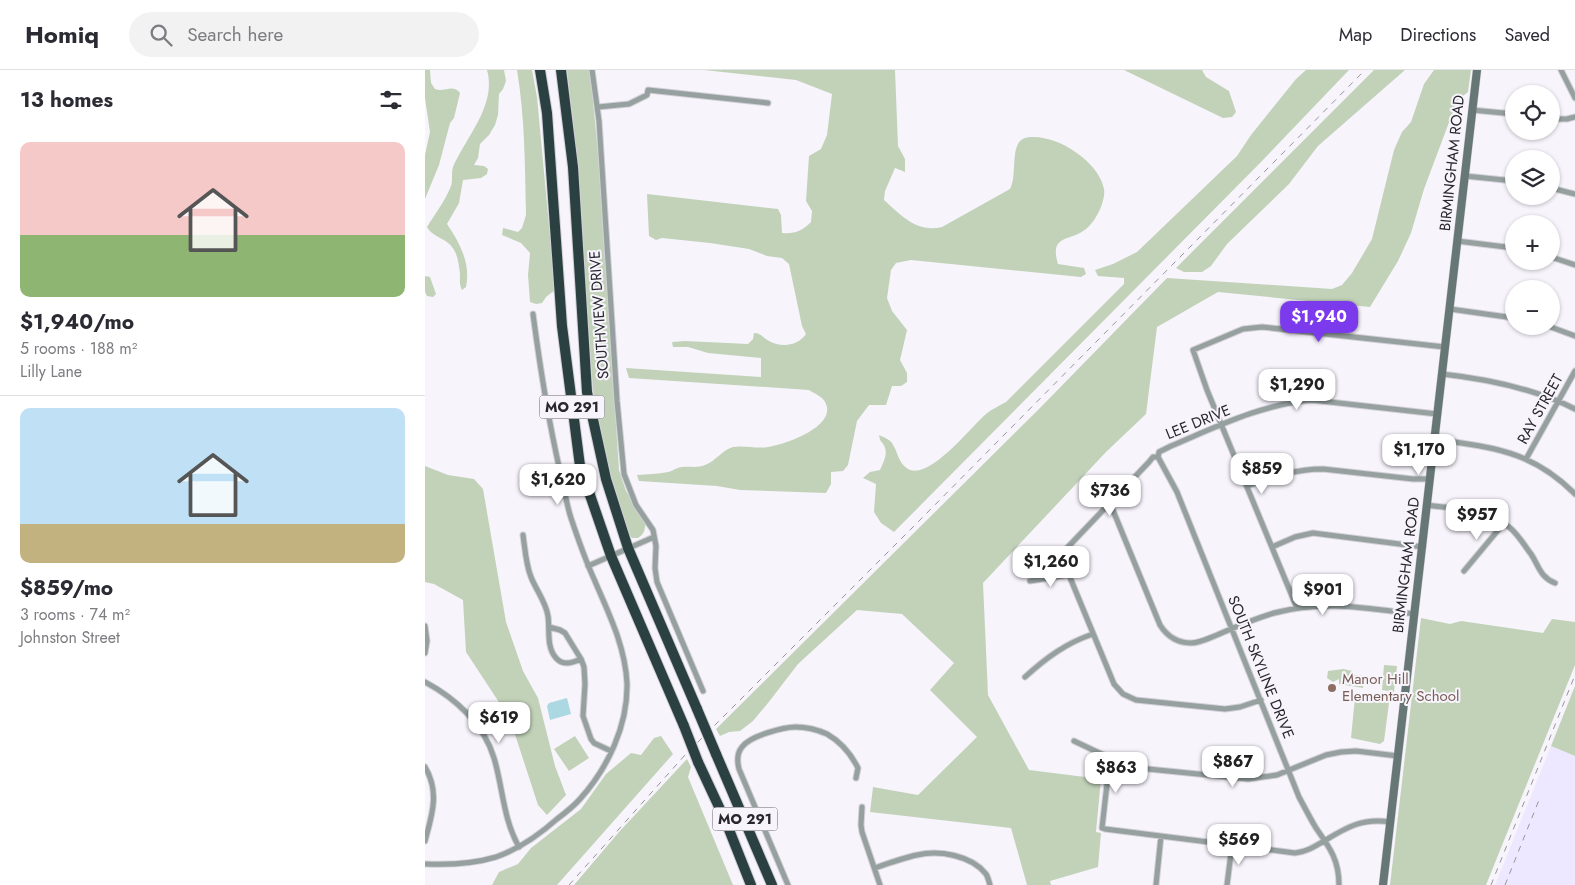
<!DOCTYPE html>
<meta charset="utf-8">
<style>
:root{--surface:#fff;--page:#f2f2f3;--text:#2b2b33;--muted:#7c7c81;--line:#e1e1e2;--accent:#7c3aed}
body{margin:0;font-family:Jost,sans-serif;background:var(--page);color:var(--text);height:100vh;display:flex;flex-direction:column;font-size:19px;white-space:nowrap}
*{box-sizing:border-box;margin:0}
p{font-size:16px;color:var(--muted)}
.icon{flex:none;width:28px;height:28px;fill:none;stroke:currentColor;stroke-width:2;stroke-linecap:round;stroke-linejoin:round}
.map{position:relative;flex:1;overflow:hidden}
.details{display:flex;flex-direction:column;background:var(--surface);width:425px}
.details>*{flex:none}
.buttons{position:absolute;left:1080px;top:15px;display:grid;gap:10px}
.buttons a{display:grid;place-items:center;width:55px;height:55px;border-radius:50%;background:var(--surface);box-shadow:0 1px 4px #0004;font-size:25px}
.price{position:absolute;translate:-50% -42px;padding:0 11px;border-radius:10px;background:#fff;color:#222;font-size:16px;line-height:32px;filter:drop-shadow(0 1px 2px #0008)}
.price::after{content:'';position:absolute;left:50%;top:30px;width:15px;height:11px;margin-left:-8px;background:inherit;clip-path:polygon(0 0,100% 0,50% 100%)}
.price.active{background:var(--accent);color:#fff}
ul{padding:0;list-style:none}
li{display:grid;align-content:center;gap:10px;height:265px;padding:0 20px}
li+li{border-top:1px solid var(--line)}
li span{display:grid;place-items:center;height:155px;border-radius:10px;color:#555}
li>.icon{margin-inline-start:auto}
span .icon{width:90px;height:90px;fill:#fffc;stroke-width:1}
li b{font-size:21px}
h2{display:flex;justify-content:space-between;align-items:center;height:60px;padding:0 20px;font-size:21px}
header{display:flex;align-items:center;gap:30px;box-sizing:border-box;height:70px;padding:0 25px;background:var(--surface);border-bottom:1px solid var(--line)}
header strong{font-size:24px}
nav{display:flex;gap:28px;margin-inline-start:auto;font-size:18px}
.search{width:350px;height:45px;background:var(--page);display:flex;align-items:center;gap:12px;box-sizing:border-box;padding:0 18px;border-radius:28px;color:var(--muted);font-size:19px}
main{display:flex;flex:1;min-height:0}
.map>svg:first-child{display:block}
</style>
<header>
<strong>Homiq</strong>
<div class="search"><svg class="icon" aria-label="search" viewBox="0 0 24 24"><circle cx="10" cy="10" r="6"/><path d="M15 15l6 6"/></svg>Search here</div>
<nav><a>Map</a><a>Directions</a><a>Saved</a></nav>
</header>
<main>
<section class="details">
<h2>13 homes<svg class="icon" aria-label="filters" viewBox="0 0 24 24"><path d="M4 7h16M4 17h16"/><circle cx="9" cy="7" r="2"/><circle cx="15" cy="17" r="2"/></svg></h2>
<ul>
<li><span style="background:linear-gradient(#f6c9c9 60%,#8fb573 0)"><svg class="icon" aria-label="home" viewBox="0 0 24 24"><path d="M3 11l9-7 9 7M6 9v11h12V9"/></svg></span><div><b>$1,940/mo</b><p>5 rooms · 188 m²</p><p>Lilly Lane</p></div></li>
<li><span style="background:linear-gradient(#bfe0f5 75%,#c2b280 0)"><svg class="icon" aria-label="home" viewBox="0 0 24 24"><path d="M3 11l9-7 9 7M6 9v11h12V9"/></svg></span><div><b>$859/mo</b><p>3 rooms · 74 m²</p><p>Johnston Street</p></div></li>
</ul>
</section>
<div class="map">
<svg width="1150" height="815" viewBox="0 0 1150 815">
<rect width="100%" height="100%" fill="#f7f4fc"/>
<!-- industrial -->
<path fill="#ede8ff" d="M1126,676L1150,686V815H1070Z"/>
<!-- green -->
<path fill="#c2d2b9" d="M0,0H5L6,13L10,19C19,23 28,13 35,23L29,48L25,53L14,95L0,129V85L5,62L0,28Z
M62,0H79L81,11L78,19L74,24L73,45L70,55L64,65L55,74L53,88L49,95L59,96L63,99L62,104L56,108L38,110L34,133L22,154C35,173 46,194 41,217L37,220C34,214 35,210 35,204C34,196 33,186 29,180C23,168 8,168 2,157C10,144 20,131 26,116C28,110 26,103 28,97C41,67 72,35 62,0Z
M92,0H107L112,27L130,220L121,227L117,233L111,234L105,232L103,205L105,183L96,173L77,165L78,158L93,162L97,158L101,145C100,97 100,48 92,0Z
M142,0H165L173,83L194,400L201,421L220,451C221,459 219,464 213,468H207L204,464L184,401L175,362L168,320L149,62Z
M279,0H470L473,76L480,89V102L470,98L460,121L459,130C477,146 492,163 517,157L585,119C592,106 586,81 595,71C599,67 605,67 609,67C635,67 674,92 679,119C680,125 678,131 676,137C672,146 668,153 661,159C645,172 624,164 633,194L659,198L661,204L656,207L486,190L471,193L466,200L462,228L467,241L482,260L475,290L482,303V312L476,316H467L461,335H444L432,351L423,395L418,401L406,402V414L401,423L315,420L292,416L214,411L212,405C222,404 233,404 243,402C246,402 249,399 253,398C261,395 271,399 280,395C291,391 297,380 308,377C319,375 331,379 343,377C359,375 411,357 401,334C399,327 390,324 384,320L204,308L201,298L336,307V288L283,283L263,277H248L247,272L260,271L323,274L328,269L329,263C336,263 338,268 344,271C356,278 373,276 381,264L377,256L364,194L357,188L342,186L324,179L285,173L237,168L231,170L224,166L222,124L353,139L356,145L357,163C370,164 377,161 386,152L387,141L381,131L384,86L396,79L402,65L407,24L371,10Z
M699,0H777L781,7L804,21L811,42L807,47L798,48Z
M881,0H924L836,92L469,462L456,453L449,442L451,414L438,408L445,402L455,400C460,389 465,380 455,370L454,365C458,367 464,369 467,373C473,382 473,393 483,399C504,411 546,357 561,344C567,339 574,336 581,332L699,214V208L673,206L670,200L688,194L712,182L812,86L826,65L871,9Z
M949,0H980L893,76L864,114L802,174L786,196L777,202H759L751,198Z
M1009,0H1046L1043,22L1032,31L999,119L986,163L973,191L945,237L793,222L732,257L721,344L681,382L558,513L563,625L604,700L676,709L671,762L676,763L673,797L625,811L626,815H602L586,758L445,742L448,717L493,725L552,667L505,620L529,593L477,544L432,540L373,594L343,633L328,651L315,661L304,662L295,666L291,659L614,339L742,208L907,219L917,215L927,203L947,169L969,80L977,62L986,52L999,14Z
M0,206L5,207L11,224L8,227L2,226L0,222Z
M0,396L23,405L49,409L58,419L81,552L98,601L113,628L130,696L141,725L122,745L113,735L85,649L41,582L38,530L9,514L0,512Z
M996,548L1025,554L1036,551L1118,563L1127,549L1150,552V595L1061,815H965Z
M959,595L972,596L969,622L957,620Z
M918,599L928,601L929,605L939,606L938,618L914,614V609L908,612L902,608L903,601Z
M1150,616V686L1126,676Z
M930,627L961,628L964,633L959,671L955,674L926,668Z
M150,666L164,688L144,701L129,679Z
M236,666L248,684L132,815H67L74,802L93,794L106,778L156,739L181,704L206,683L216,685L229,668Z
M262,689L266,697L263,707L308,815H149L194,762Z"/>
<!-- water -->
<path fill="#abd8e1" d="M142,628L146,644L125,650L122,636L124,633Z"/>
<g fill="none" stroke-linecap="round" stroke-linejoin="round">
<!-- street casing -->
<g stroke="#d2cfd7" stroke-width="7">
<path id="street" d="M167,0L174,51L192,331L199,404L211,435L228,460L231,476L230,498L232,512L278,621
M1136,0L1150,28
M173,37L204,34L222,25L223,20L343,33
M1047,40L1089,44
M1126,49H1142L1150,47
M1040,106L1089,111
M1126,118L1150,124
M1032,171L1089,178
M1126,187L1150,195
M1025,239L1089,248
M1123,256L1150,266
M1017,304C1063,309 1108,318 1150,339
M1010,369C1068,378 1106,380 1150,424
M733,387L752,422L874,727C880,738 885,748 891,758C905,778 914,790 914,815
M1101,389L1150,301
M822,416C848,407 870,399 898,399L988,409H1005
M685,433L735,555C742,566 753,573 766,573C775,573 784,568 792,565C810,557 829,549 849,543C898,530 940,538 989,544
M1002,435C1029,439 1062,439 1084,457C1093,464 1099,475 1106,484C1114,496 1115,507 1130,513
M98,465C100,479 101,495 106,507C111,520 121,532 123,546C125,559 121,577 131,588C138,596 147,593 156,589
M847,477L870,467L888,463L998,477
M163,496L229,467
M1039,501L1079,453
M605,511L644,505
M872,538L782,320L768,280L818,259L837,257L1020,277
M0,556L2,571L0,583
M124,557L135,560L140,563L156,589L159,597L160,614L158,646L166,669L169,673L186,681
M600,607C621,588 641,573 668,564
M0,612C30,628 59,654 69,688C78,718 78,749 94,777
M836,630L815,637L800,639L711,630L698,624L689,614L644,505L639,490L642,478L724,392L728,387H733L734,382L746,376C791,357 837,334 887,330L1012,344
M649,671L685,688L713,698L823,709L852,705L901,685L916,682L931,681L973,686
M685,688L677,758L680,759L870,783C881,782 889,777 899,771C922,757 937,748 965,752
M0,697C15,722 7,745 0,771
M437,737L436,755L437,762L455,815
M301,752L331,739
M0,794C24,795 48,794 71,787C94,779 114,765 132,749C140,743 148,737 155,729C183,698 203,655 202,613C200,575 183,542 169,509C160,489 153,469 146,448C141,433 139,416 135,401C123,349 115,297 108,244
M450,798C464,793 478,788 492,785C514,780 546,785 561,804C563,807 564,812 565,815
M363,815L314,699C312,691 312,683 317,677C325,666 358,657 371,657C381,657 393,660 402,664C416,672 426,684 433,698L431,708
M731,815L736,766
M802,815L807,775"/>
</g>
<!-- secondary casing -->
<g stroke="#d2cfd7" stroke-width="9">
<path id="secondary" d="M958,815L1052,0"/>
</g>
<!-- highway casing -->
<g stroke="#d2cfd7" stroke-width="12">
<path id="highway" d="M115,0L122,43L137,256L155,396L186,486L259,656
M136,0L148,97L162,322L181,409L203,478L272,639
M291,684L347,815
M273,692L301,752L326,815"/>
</g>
<!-- street -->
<use href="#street" stroke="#95a09f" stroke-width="5"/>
<!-- secondary -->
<use href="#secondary" stroke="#667776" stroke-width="8"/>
<!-- highway -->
<use href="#highway" stroke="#2b4141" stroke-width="10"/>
<!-- rail -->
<path stroke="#98959d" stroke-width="1" stroke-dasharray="6 6" stroke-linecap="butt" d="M144,815L260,685L491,454L940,0
M1066,815L1150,605
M1080,815L1114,730"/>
<!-- highway-bridge casing -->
<g stroke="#d2cfd7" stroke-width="12" stroke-linecap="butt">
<path id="highway-bridge" d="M272,639L291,684
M259,656L273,692"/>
</g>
<!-- highway-bridge -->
<use href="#highway-bridge" stroke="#2b4141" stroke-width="10"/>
</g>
<!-- markers -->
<circle fill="#8d6e63" stroke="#f7f4fc" stroke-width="2" cx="907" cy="618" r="5"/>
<g text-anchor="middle" stroke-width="4" stroke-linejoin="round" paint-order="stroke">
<!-- shield labels -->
<g fill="#f7f4fc" stroke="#67646c" stroke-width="1">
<rect x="114.5" y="325.5" width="65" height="23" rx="4"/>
<rect x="287.5" y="737.5" width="65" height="23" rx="4"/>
</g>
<g font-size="14" font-weight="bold" fill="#29262e">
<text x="147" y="342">MO 291</text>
<text x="320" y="754">MO 291</text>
</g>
<!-- street labels -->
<g font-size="15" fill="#29262e" stroke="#f7f4fc">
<text transform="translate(1027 93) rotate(-84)" y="5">BIRMINGHAM ROAD</text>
<text transform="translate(174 245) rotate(-94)" y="5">SOUTHVIEW DRIVE</text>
<text transform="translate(1115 339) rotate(-61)" y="5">RAY STREET</text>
<text transform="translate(773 352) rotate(-22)" y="5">LEE DRIVE</text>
<text transform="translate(981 495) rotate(-83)" y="5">BIRMINGHAM ROAD</text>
<text transform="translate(836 597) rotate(68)" y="5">SOUTH SKYLINE DRIVE</text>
</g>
<!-- education labels -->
<g font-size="15" fill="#785e54" stroke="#f7f4fc" text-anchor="start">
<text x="917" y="614">Manor Hill<tspan x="917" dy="17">Elementary School</tspan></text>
</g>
</g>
</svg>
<div class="buttons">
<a><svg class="icon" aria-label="locate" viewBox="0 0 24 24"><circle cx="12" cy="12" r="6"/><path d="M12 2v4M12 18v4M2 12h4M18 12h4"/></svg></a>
<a><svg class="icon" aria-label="layers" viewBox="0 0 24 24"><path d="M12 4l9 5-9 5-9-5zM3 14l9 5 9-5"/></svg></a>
<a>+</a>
<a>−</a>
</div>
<b class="price active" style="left:894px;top:273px">$1,940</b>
<b class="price" style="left:872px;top:341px">$1,290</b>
<b class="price" style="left:994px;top:406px">$1,170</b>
<b class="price" style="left:837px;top:425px">$859</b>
<b class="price" style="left:133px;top:436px">$1,620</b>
<b class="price" style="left:685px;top:447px">$736</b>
<b class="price" style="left:1052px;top:471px">$957</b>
<b class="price" style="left:626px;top:518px">$1,260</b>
<b class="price" style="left:898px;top:546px">$901</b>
<b class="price" style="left:74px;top:674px">$619</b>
<b class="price" style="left:808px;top:718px">$867</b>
<b class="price" style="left:691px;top:724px">$863</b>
<b class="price" style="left:814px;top:796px">$569</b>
</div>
</main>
